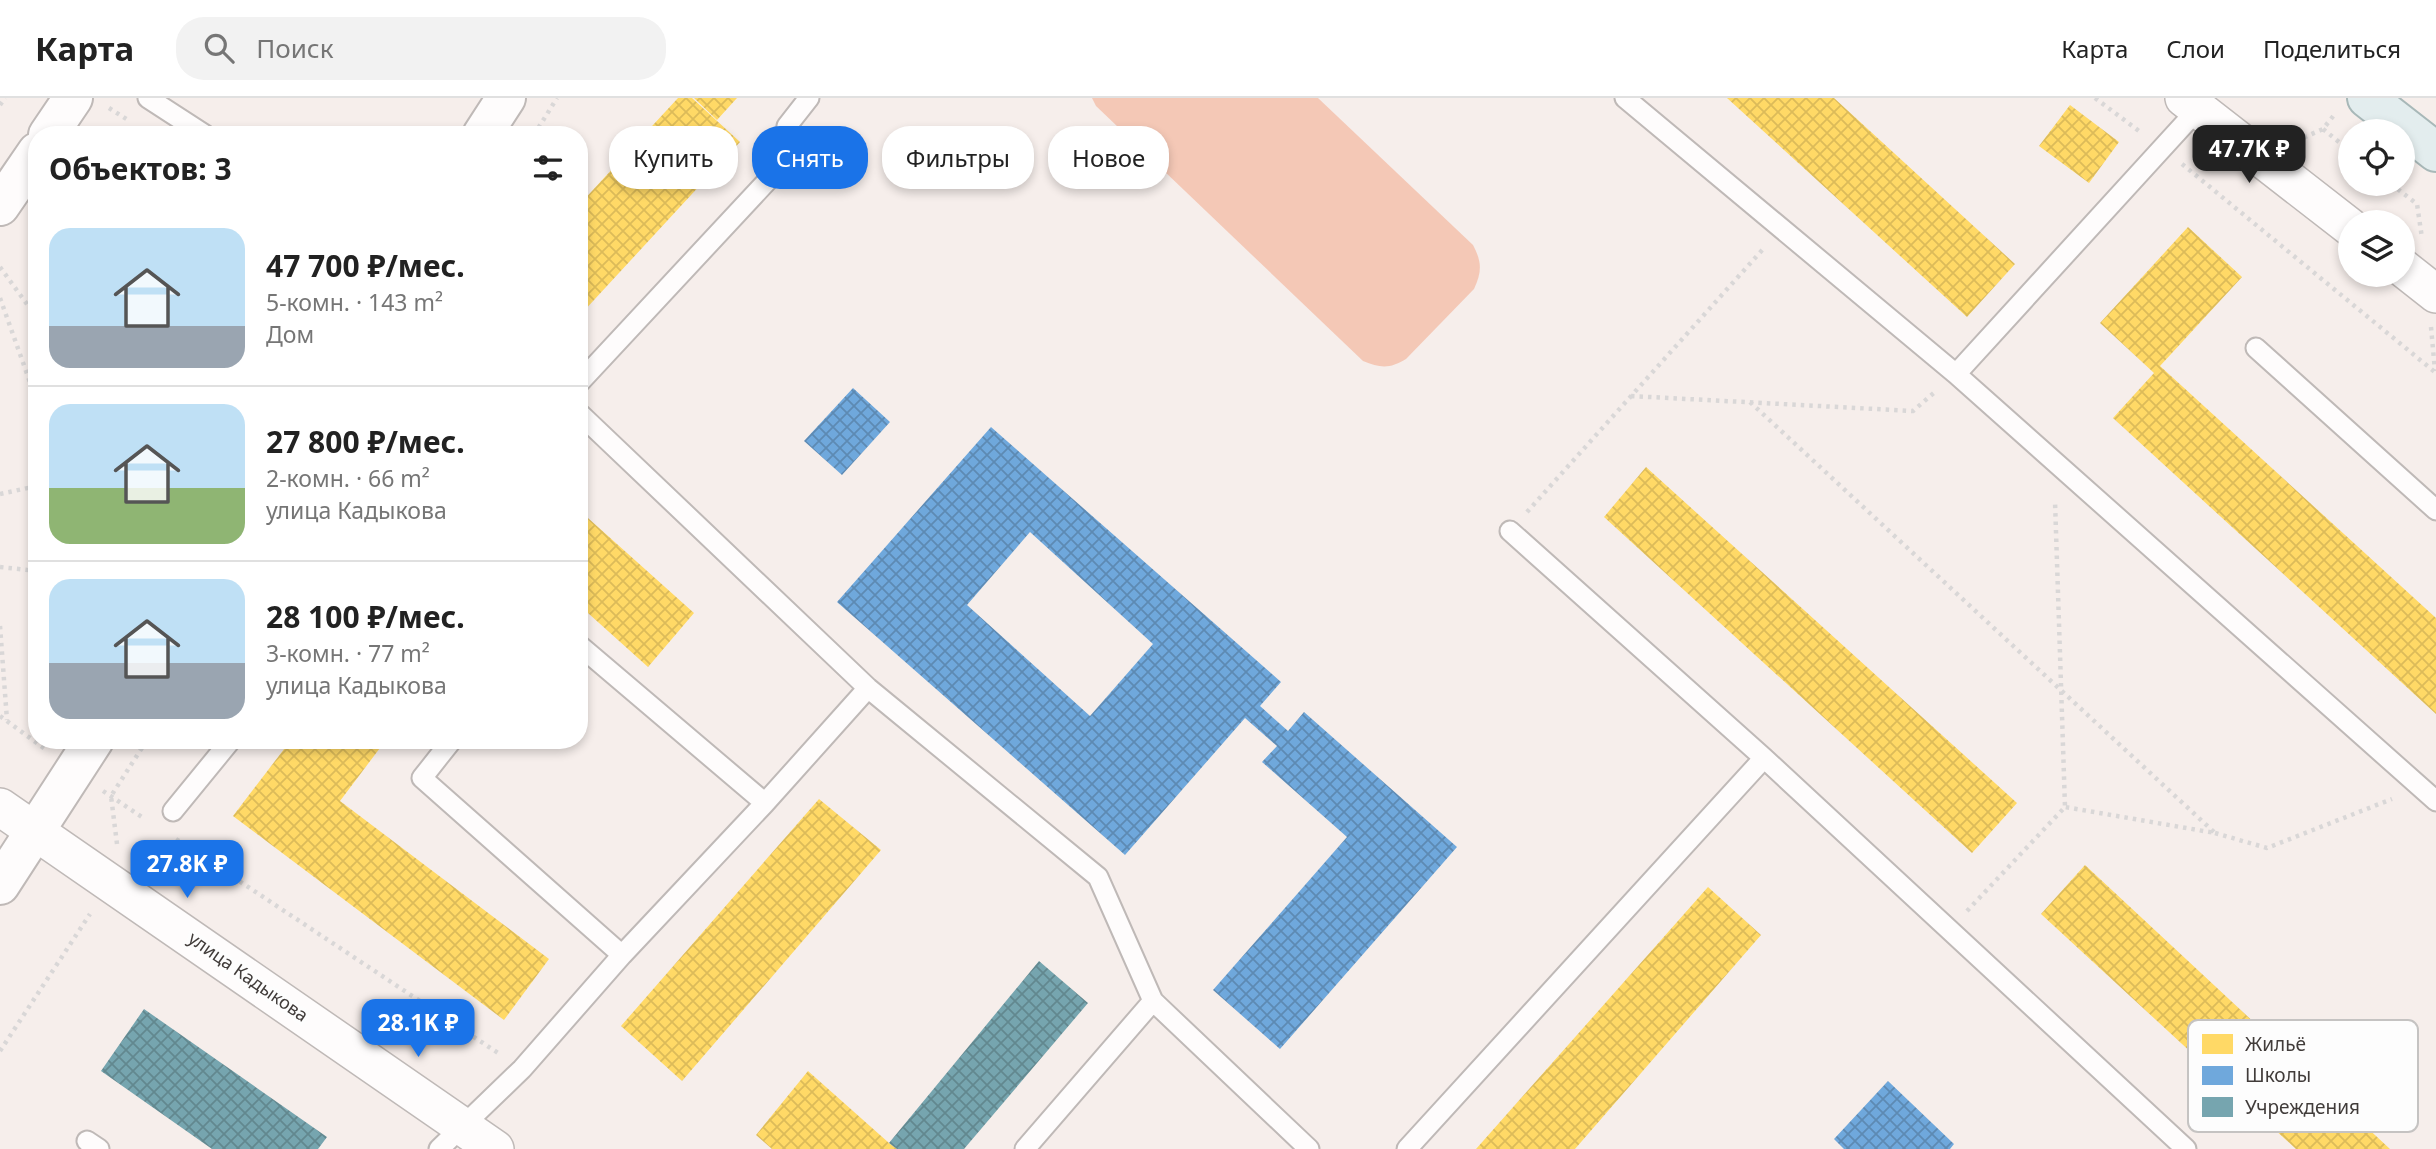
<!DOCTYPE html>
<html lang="ru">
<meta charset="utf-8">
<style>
:root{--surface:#fff;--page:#f2f2f2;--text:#222;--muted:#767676;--line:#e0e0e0;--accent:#1a73e8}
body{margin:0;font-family:"Noto Sans",sans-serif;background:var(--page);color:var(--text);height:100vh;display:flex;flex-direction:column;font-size:26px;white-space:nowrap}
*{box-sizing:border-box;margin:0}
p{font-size:23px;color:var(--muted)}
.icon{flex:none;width:38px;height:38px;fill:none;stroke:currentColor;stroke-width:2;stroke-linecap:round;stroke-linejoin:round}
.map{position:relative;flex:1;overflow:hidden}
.drawer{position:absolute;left:28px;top:28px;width:560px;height:623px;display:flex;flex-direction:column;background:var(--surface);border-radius:28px;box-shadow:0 4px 10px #0003}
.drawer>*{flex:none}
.hud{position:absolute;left:609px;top:28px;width:665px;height:63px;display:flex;gap:14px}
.buttons{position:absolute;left:2338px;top:21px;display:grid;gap:14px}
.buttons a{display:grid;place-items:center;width:77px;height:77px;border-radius:50%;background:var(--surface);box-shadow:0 4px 10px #0003;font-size:35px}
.price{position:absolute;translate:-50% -60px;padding:0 16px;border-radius:14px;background:var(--accent);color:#fff;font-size:23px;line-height:46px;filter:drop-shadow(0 2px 4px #0008)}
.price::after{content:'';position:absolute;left:50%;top:42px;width:21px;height:16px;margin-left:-10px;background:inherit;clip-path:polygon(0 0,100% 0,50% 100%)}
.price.on{background:#222;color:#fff}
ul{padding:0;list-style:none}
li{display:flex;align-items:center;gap:21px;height:175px;padding:0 21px}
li+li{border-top:2px solid var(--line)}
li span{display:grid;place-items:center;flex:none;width:196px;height:140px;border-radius:21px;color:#555}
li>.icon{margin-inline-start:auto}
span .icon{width:84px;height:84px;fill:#fffc;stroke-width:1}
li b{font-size:30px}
h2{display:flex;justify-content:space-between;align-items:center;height:84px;padding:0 21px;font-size:30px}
.chip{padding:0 24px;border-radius:28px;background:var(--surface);box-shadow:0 4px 10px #0003;font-size:24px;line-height:63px}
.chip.on{background:var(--accent);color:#fff}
header{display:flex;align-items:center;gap:42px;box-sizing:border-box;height:98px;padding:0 35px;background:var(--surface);border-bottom:2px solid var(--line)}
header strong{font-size:33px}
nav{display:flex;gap:38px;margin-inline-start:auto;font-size:24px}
.search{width:490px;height:63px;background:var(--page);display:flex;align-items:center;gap:18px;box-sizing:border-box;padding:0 24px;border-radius:28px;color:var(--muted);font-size:26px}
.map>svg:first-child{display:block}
</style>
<header>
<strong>Карта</strong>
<div class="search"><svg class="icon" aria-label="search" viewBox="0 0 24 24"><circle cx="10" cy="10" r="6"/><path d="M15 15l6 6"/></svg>Поиск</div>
<nav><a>Карта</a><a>Слои</a><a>Поделиться</a></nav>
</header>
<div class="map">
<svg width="2436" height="1051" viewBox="0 0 2436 1051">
<defs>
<pattern id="homes-cross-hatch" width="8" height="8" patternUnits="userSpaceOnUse" patternTransform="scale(1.75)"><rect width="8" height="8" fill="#ffd966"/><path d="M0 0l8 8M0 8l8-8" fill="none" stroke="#dcbb59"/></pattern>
<pattern id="schools-cross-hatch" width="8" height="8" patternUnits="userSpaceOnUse" patternTransform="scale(1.75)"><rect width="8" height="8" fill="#6fa8dc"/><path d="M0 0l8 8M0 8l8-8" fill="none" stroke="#5d8ab3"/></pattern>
<pattern id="public-cross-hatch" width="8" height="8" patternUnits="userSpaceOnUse" patternTransform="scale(1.75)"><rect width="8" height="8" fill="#76a5af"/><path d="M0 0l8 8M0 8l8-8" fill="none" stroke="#62888f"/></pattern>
</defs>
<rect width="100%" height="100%" fill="#f6eeeb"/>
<!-- pitch -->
<path fill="#f4c8b6" d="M1092,0H1318L1473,147C1482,164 1482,174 1474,191L1406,261C1390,271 1380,270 1363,263L1096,8Z"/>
<!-- homes -->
<path fill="url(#homes-cross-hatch)" d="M678,0H692L740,44L582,215L579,212V107Z
M694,0H737L717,22Z
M1727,0H1834L2015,166L1967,219Z
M2070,7L2119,44L2089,85L2039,48Z
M2188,129L2242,179L2160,268L2436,520V616L2113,320L2154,275L2100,225Z
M1646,369L2017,705L1972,755L1604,419Z
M579,412L694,515L648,569L579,507Z
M291,642H386L340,703L549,861L504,922L233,718Z
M819,701L881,752L682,983L621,928Z
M2085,767L2390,1051H2296L2041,816Z
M1708,789L1761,837L1575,1051H1476Z
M808,973L889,1045L897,1051H772L756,1037Z"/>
<!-- schools -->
<path fill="url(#schools-cross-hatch)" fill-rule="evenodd" d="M853,290L890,324L842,377L804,343Z
M991,329L1281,584L1260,608L1288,633L1304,614L1457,749L1280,951L1213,892L1347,739L1262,664L1277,648L1245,620L1125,757L837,504ZM1030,434L1153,546L1090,618L967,507Z
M1888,983L1954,1046L1950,1051H1844L1834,1041Z"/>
<!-- public -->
<path fill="url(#public-cross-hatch)" d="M1039,863L1088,905L964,1051H897L889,1045Z
M144,911L327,1039L318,1051H212L101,973Z"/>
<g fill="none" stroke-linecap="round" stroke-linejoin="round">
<!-- service casing -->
<g stroke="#bfb9b7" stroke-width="23">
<path id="service" d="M148,0L205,37
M1625,0L1956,276L2436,703
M2256,250L2436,412
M1956,276L2198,11
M579,285L782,67L787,28L809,0
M579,315L868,590L1098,779L1153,903L1309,1051
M1510,433L1764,660L2186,1051
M579,547L765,705L868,590
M452,642L422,680L622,857
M173,713L231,642
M87,1043L99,1051
M439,1051L522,971L622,857L765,705
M1025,1051L1153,903
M1407,1051L1764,660"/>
</g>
<!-- minor casing -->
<g stroke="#bfb9b7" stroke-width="40">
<path id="minor" d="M2184,0L2350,129
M2403,170L2436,196
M0,709L495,1051"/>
</g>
<!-- tertiary casing -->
<g stroke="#bfb9b7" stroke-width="42">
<path id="tertiary" d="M48,37L73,0
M482,37L506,0
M0,108L37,54
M0,787L94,642"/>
</g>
<!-- primary casing -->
<g stroke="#a8b8b8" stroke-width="42">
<path id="primary" d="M2367,0L2436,54"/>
</g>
<!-- path -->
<path stroke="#d9d7d7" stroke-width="4.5" stroke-dasharray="3.5 5" stroke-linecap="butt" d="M2095,0L2139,33
M0,7L5,0
M109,10L128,22
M2323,31L2350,53
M534,37L557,0
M2296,43L2323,31L2334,17
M2182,66L2436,275
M2391,86L2417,106L2422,140
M0,169L37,220
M0,200L37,304
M2431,229L2435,273
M1631,298L1913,313L1936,293
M1750,304L2215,735L2065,709
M0,396L37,388
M1527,414L1764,150
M0,469L37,473
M0,528L7,622
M0,618L45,651
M103,693L145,721
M2215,735L2267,750L2392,701
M176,741L498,955
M117,746L111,698L147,642
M1967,813L2065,709L2055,403
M0,953L90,816"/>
<!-- service -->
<use href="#service" stroke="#fefcfc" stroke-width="19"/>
<!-- minor -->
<use href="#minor" stroke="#fefcfc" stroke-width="37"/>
<!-- tertiary -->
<use href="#tertiary" stroke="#fefcfc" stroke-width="38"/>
<!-- primary -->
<use href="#primary" stroke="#e3edee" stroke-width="38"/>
</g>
<g text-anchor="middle" stroke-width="7" stroke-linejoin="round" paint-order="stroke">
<!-- street labels -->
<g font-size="18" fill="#413c3a" stroke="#fdfdfd">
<text transform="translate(248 879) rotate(35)" y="6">улица Кадыкова</text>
</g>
</g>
<!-- legend -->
<rect x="2188" y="922" width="230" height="112" rx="10" fill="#fdfdfd" stroke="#c5c3c2" stroke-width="2"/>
<rect x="2202" y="936" width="31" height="20" fill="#ffd966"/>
<rect x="2202" y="968" width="31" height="19" fill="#6fa8dc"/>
<rect x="2202" y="999" width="31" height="20" fill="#76a5af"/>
<g font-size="19" fill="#413c3a">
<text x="2245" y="953">Жильё</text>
<text x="2245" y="984">Школы</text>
<text x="2245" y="1016">Учреждения</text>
</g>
</svg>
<div class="buttons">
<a><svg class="icon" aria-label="locate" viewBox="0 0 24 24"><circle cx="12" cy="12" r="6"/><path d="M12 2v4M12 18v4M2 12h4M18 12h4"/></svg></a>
<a><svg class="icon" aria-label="layers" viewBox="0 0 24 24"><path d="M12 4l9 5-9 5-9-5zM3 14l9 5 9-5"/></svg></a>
</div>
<b class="price on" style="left:2249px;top:87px">47.7K ₽</b>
<b class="price" style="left:187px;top:802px">27.8K ₽</b>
<b class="price" style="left:418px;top:961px">28.1K ₽</b>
<div class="hud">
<a class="chip">Купить</a>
<a class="chip on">Снять</a>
<a class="chip">Фильтры</a>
<a class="chip">Новое</a>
</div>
<section class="drawer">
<h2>Объектов: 3<svg class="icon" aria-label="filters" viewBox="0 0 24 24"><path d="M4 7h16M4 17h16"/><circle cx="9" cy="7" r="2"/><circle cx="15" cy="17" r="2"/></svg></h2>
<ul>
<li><span style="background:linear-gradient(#bfe0f5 70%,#9aa5b1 0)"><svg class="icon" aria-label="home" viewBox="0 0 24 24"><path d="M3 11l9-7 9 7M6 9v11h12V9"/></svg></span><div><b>47 700 ₽/мес.</b><p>5-комн. · 143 m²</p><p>Дом</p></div></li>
<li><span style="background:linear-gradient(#bfe0f5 60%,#8fb573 0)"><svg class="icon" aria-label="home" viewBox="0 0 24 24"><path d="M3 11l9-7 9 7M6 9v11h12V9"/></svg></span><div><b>27 800 ₽/мес.</b><p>2-комн. · 66 m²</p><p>улица Кадыкова</p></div></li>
<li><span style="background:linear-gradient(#bfe0f5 60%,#9aa5b1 0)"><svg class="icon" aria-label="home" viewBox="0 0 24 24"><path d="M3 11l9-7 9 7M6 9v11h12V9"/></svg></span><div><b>28 100 ₽/мес.</b><p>3-комн. · 77 m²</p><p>улица Кадыкова</p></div></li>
</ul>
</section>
</div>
